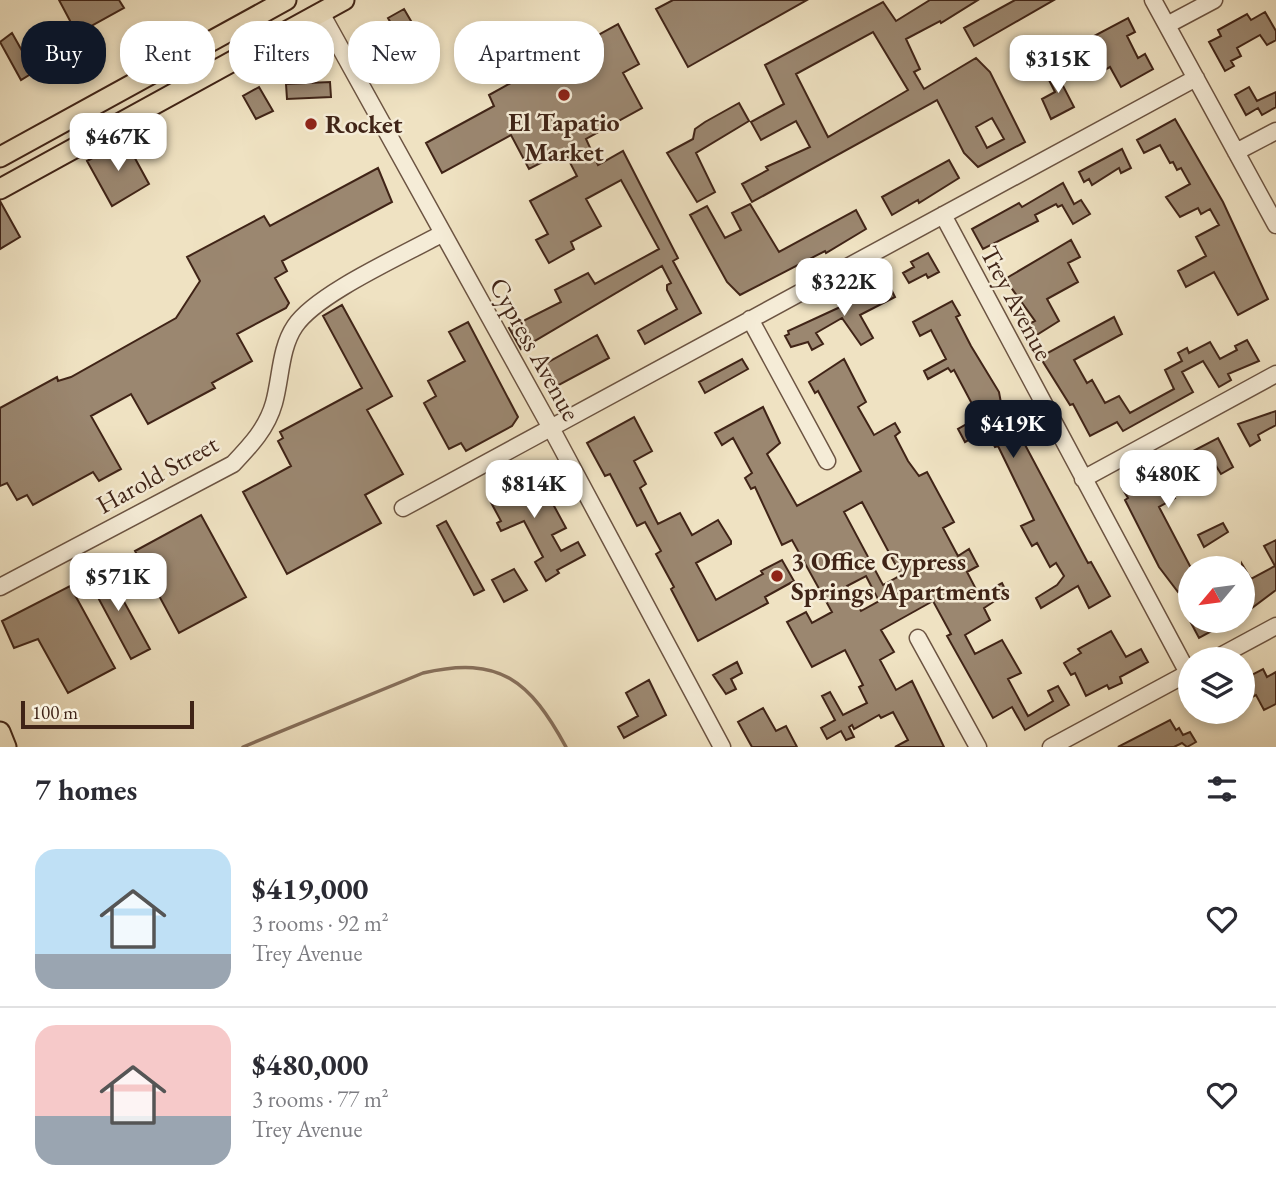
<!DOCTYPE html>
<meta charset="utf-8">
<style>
:root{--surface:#fff;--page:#f7f7f7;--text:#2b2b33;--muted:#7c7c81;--line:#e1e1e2;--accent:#111827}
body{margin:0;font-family:"EB Garamond",serif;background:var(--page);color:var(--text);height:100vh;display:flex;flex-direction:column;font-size:26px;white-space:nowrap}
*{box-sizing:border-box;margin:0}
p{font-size:23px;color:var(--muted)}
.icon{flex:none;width:38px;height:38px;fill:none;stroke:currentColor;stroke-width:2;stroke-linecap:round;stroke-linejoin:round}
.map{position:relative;height:747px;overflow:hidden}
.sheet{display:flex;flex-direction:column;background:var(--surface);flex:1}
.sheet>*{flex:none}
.top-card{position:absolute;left:21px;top:21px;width:700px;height:63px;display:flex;gap:14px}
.needle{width:46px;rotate:241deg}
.tools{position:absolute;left:1178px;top:556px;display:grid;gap:14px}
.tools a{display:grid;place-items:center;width:77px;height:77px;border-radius:50%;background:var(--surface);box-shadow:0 4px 10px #0003;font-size:35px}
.scale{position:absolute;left:21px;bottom:18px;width:173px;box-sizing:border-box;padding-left:7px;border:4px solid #402417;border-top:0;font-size:19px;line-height:24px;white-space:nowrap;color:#402417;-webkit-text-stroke:5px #f5ecd7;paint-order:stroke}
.price{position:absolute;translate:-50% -60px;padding:0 16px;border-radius:14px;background:#fff;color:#222;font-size:23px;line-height:46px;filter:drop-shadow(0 2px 4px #0008)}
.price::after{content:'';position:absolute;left:50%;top:42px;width:21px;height:16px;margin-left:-10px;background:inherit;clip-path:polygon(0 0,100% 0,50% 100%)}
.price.selected{background:var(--accent);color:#fff}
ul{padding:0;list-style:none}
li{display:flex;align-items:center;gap:21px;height:175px;padding:0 35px}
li+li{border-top:2px solid var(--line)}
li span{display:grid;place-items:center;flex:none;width:196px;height:140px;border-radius:21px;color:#555}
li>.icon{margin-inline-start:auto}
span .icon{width:84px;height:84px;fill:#fffc;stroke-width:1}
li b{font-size:30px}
h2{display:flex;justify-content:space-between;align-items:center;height:84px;padding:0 35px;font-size:30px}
.chip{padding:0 24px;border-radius:28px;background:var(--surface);box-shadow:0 4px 10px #0003;font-size:24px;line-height:63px}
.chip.selected{background:var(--accent);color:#fff}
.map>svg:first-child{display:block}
</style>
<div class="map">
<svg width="1276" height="747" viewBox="0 0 1276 747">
<rect width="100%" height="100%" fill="#efe2c2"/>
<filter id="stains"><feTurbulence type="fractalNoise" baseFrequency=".00286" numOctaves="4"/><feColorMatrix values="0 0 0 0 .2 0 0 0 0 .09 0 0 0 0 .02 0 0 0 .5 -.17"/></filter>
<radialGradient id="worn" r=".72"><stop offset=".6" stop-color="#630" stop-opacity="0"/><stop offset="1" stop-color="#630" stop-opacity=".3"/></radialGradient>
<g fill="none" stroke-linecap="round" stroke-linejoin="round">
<!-- stream -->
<path stroke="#866f5b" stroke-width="3.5" d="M243,747L423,673C500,655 530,681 566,747"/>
</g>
<!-- building -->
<path fill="#9b8770" stroke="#402417" stroke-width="2" fill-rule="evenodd" d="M59,0H119L124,8L77,34Z
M673,0H807L688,67L656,9Z
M930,0H978L941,23L940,21L906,39L920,69L914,72L924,89L976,58L990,72L1025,142L978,167L964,153L937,100L752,202L742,184L768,170L766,167L810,147L796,121L761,140L751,122L784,104L765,65L883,2L896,21ZM873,32L908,90L828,137L796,74ZM992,118L1004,139L987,148L976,127Z
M1015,0H1054L974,46L964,28Z
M404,9L422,40L406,49L388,18Z
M1265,12L1276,31V40L1267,45L1260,35L1237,48L1241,56L1231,61L1234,66L1225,71L1209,42L1221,36L1218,30L1247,14L1251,20Z
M1128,18L1135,32L1127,36L1138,58L1145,54L1153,69L1121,87L1110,67L1100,73L1090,55L1069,67L1062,53Z
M618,24L639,64L623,73L642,108L586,139L598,165L623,151L678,258L673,261L701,313L645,344L638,331L677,309L667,290V285L671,283L662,266L521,349L509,328L561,302L555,290L588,273L595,284L659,249L621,180L586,199L601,226L571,242L574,249L549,263L536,240L548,234L530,201L577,176L564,151L529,169L511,135L442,173L426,143L494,106L489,95Z
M12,33L34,72L21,80L0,42Z
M1064,67L1069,78L1061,82L1074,107L1051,119L1042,99L1055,92L1047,76Z
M330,82L331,97L287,99L286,84Z
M259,87L273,111L256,119L243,96Z
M1249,87L1257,101L1276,92V107L1262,115L1258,108L1246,115L1235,95Z
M739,103L749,121L696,153L715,192L697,202L667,153L693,139L695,129L705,122Z
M1175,119L1223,202L1268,299L1238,315L1214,272L1186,287L1178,271L1206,256L1196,237L1219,225L1210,209L1201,214L1198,208L1180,217L1166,197L1190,184L1181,168L1177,170L1173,162L1170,163L1160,145L1144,153L1137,140Z
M125,140L149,184L112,206L87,161Z
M1122,149L1131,168L1121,173L1119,168L1092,185L1089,179L1084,182L1079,172Z
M949,160L959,178L919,203L918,200L892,215L882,197Z
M378,168L392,202L282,261L287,271L275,278L289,303L286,308L237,334L252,361L212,383L215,388L148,424L131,394L91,416L121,469L99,481L93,472L33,505L27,495L17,500L7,483L0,486V408L57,377L58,381L71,377L176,318L200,281L187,257L264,216L270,226Z
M1063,183L1074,204L1081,200L1090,214L1073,224L1062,205L1058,207L1056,204L1035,215L1038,221L983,249L972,229L1019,203L1022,207Z
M0,201L20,237L0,249Z
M750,204L779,252L856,210L866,229L826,253L825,251L740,295L727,282L690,215L707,206L725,238L741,230L732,213Z
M1071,240L1080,257L1068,263L1078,282L1047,299L1059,321L1035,336L1029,324L1035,321L1005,279Z
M928,253L939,272L928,278L926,274L909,283L903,273L914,267L911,262Z
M886,279L895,297L860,315L873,338L861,345L842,318L816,333L823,344L812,350L808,342L791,347L785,336L789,334L788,331L838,308Z
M952,301L960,315L956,317L971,346L999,392L1001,403L994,407L1007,430L1015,426L1088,563L1091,562L1110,596L1089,608L1078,586L1041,608L1036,598L1057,585L1064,576L1056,563L1050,567L1037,543L1032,546L1021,526L1034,520L998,446L995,447L986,430L965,442L958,429L979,417L954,370L951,372L948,368L928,379L924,371L946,359L931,330L920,336L913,322Z
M342,305L392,396L367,410L403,474L365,495L381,523L287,574L243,492L291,466L278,441L283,438L280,432L362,388L323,316Z
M1114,317L1122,334L1074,360L1087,383L1092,380L1105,403L1119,396L1130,413L1174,389L1165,370L1182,361L1178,353L1187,348L1189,353L1210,342L1220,359L1237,350L1235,346L1247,340L1259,361L1228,374L1231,380L1219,387L1203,361L1182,372L1193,392L1123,431L1117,422L1090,436L1073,404L1070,405L1040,357Z
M468,322L518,417L512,426L466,451L461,443L449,449L424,403L436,396L428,381L465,361L449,332Z
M597,335L609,358L557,386L545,364Z
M742,359L748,369L705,393L699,382Z
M844,359L866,402L858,407L874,435L895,423L900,432L895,436L908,461L919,476L927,472L954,522L943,528L958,556L969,549L978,566L967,572L979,595L1002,583L1007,593L984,608L990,620L965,635L975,654L1002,640L1021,673L1008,679L1028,716L1053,701L1048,691L1058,686L1069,705L1025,730L1012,707L993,718L947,636L951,634L933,601L881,630L894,652L880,660L896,690L912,681L944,747H895L908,740L893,712L881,718L879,715L854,729L852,725L849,727L854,737L846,740L841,731L827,739L821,728L835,720L822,696L830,692L843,715L867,703L859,687L863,685L845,650L812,667L787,622L806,612L812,623L832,612L792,540L782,545L755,487L751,489L745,478L752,473L733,438L722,445L715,433L763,407L780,443L767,454L797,506L861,471L818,391L815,393L809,382ZM862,502L901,575L883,585L844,512ZM866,576L879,601L861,611L847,586Z
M1276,411V425L1258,435L1260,440L1250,446L1238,424Z
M634,417L652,451L634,461L646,484L640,488L658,524L680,513L692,535L718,520L731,541V544L696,563L716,600L763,574L761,571L782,560L794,581L765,597L768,603L698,641L671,589L674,587L656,554L661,551L645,522L637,526L610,474L605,476L587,443Z
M1218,438L1233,467L1221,474L1210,456L1166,479L1175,498L1159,507L1190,566V580L1183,583L1186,588L1178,592L1159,567L1125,500L1128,498L1122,488Z
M535,471L566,528L552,535L561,551L578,542L585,555L557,570L559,573L546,581L535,562L543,557L524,521L501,531L497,523L501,521L488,497L492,495L490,492L506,482Z
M201,515L246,597L179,633L135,551Z
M446,521L484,590L474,595L437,526Z
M1223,523L1228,532L1204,547L1198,535Z
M1276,540V590L1248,611L1242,601V564L1251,579L1275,566L1264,546Z
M105,567L150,649L131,659L87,577Z
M514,569L527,590L504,602L492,580Z
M70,586L115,668L68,693L38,639L14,648L2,621Z
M1190,621H1230L1199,638Z
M1111,631L1126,657L1141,649L1148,662L1120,677L1122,683L1109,689L1107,685L1086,696L1075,673L1071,675L1064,663L1081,653L1078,649Z
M737,662L742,673L731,679L736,689L726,694L713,675Z
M1263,669L1267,677L1276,672V704L1264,710L1256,695L1242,702V680Z
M649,680L666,715L624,738L618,727L638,716L626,693Z
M763,708L776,731L786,726L797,747H752L738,722Z
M1170,720L1176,730L1179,728L1183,735L1190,732L1196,742L1187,747L1182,743L1174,747H1118Z"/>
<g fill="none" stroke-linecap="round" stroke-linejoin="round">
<!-- minor casing -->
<g stroke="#6c5442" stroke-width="19">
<path id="minor" d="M1153,0L1276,225
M321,13L551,428L722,747
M1167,25L1214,0
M1236,152L1276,131
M943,215L1188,673
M750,319L827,461
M1083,479L1276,374
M403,508L1196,78
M0,587L233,464C251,445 267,428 274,403C281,378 280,348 295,326C317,293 406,254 443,233
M918,638L978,747
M1213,660L1276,626
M1051,747L1190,672"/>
</g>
<!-- major casing -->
<g stroke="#402417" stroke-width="23">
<path id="major" d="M0,157L286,0
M0,189L344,0
M0,732L6,747"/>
</g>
<!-- minor -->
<use href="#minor" stroke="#f5ecd7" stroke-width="16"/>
<!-- major -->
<use href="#major" stroke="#efe2c2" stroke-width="19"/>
</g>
<!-- markers -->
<g fill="#8f2418" stroke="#f5ecd7" stroke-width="2.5">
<circle cx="564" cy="95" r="7"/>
<circle cx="311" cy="124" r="7"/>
<circle cx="777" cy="576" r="7"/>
</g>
<g text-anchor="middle" stroke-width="5" stroke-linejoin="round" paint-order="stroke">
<!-- poi labels -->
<g font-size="26" font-weight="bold" fill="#402417" stroke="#f5ecd7" text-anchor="start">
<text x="564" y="131" text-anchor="middle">El Tapatio<tspan x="564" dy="30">Market</tspan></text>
<text x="325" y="133">Rocket</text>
<text x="791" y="570">3 Office Cypress<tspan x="791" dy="30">Springs Apartments</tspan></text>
</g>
<!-- street labels -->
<g font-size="26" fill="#402417" stroke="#f5ecd7">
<text transform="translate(1017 303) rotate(62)" y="9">Trey Avenue</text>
<text transform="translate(535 349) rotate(61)" y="9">Cypress Avenue</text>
<text transform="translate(157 474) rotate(-29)" y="9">Harold Street</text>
</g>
</g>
<rect width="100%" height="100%" filter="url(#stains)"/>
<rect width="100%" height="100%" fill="url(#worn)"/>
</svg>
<div class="tools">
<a><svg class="needle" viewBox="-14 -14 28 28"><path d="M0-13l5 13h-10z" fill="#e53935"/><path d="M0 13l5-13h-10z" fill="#7c7c81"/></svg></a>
<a><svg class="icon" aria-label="layers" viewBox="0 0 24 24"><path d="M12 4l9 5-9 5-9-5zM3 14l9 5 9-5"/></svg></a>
</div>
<div class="scale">100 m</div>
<b class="price" style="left:1058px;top:95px">$315K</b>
<b class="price" style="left:118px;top:173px">$467K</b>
<b class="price" style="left:844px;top:318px">$322K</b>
<b class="price selected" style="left:1013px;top:460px">$419K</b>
<b class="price" style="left:1168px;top:510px">$480K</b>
<b class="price" style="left:534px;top:520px">$814K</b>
<b class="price" style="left:118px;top:613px">$571K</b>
<div class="top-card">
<a class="chip selected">Buy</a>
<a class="chip">Rent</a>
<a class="chip">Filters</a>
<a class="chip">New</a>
<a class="chip">Apartment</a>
</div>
</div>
<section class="sheet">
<h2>7 homes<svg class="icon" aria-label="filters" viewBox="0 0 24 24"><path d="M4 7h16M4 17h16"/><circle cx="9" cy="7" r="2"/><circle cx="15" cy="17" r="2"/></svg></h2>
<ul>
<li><span style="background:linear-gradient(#bfe0f5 75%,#9aa5b1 0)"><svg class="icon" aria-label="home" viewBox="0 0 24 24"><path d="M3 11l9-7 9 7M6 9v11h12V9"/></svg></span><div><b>$419,000</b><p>3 rooms · 92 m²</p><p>Trey Avenue</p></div><svg class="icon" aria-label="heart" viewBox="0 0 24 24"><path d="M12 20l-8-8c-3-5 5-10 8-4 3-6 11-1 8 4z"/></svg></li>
<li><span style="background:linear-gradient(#f6c9c9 65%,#9aa5b1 0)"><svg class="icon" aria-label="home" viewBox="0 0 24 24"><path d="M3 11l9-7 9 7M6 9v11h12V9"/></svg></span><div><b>$480,000</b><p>3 rooms · 77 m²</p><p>Trey Avenue</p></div><svg class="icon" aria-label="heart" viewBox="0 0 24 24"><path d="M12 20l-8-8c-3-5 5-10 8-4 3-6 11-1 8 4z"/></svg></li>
</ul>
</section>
